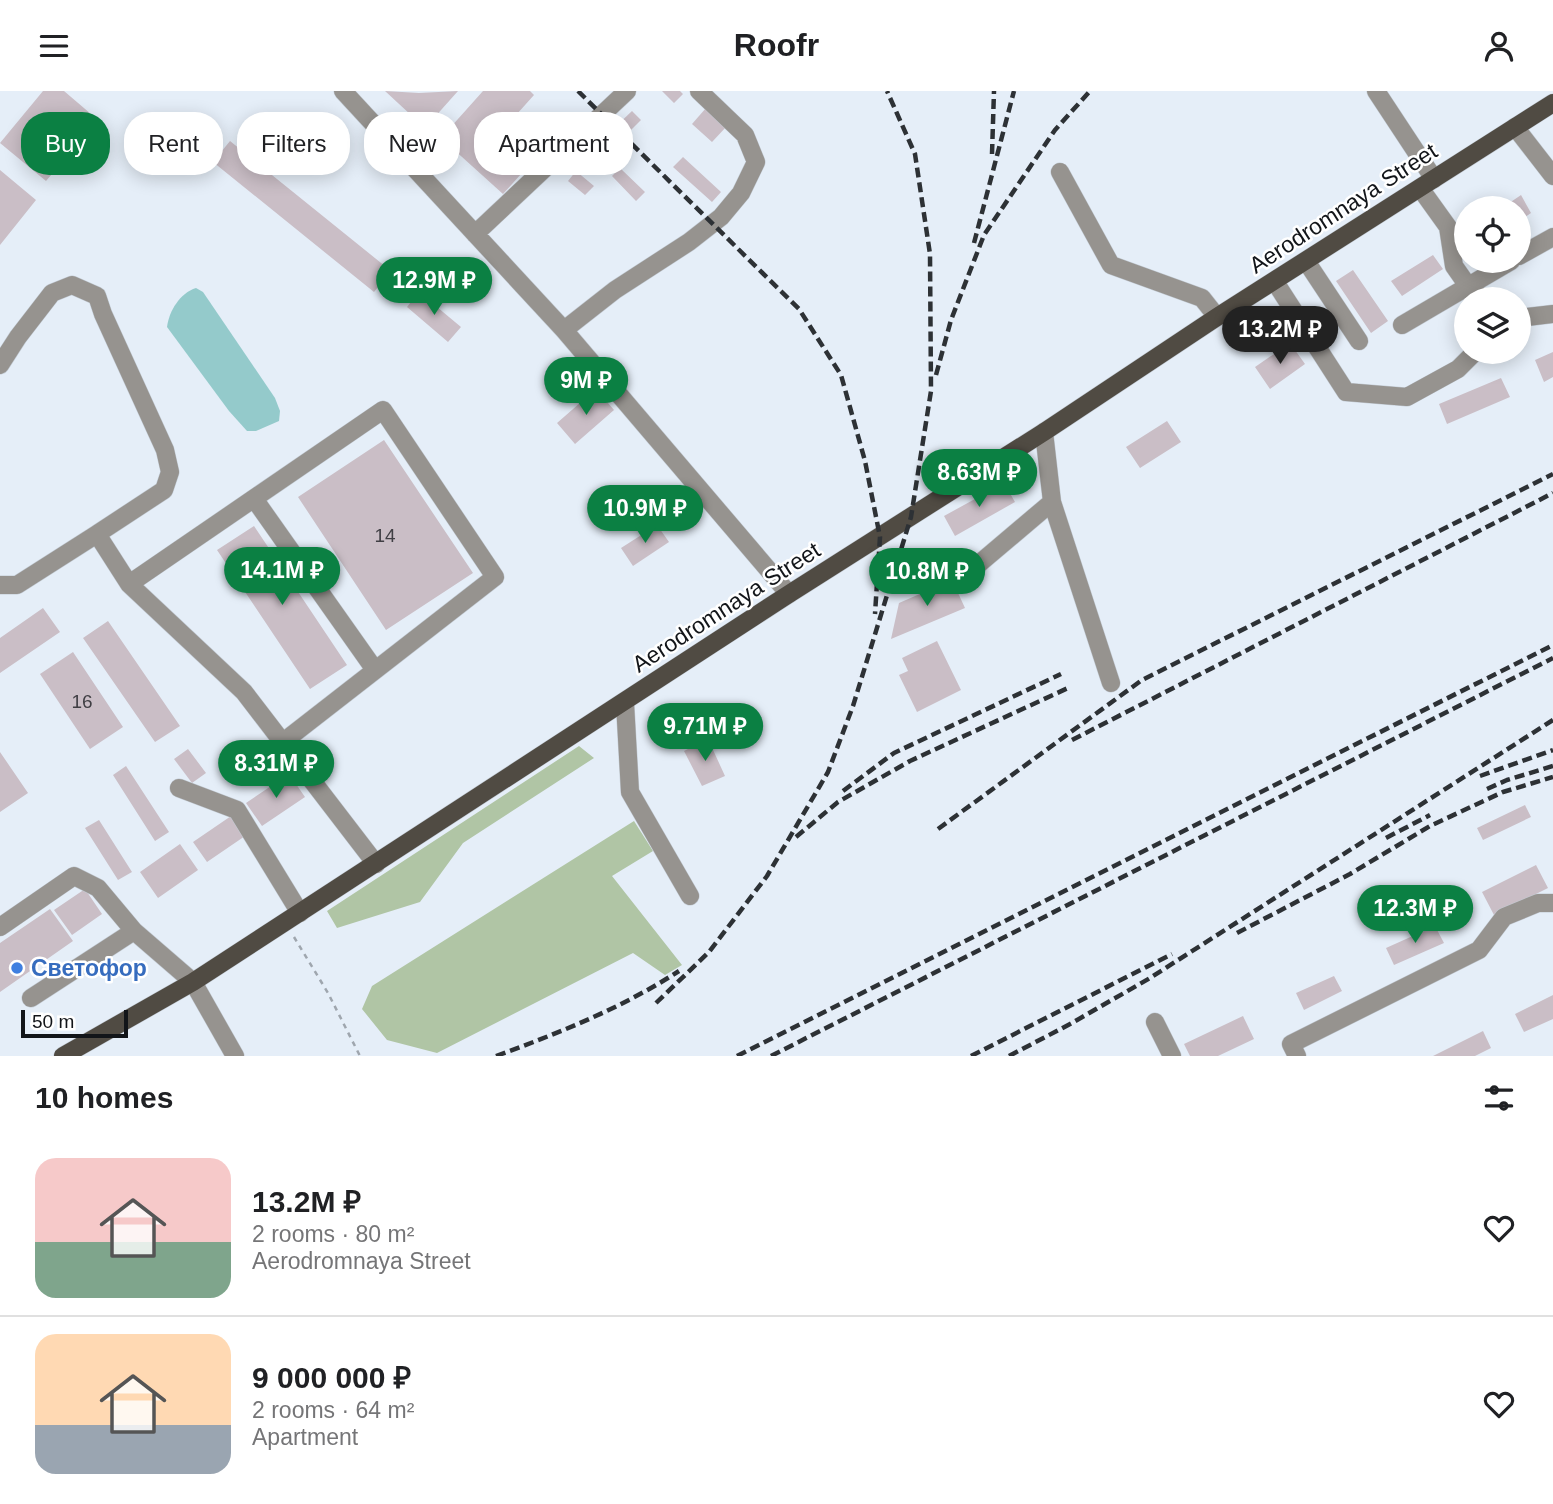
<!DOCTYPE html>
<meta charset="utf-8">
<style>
:root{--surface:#fff;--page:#f6f6f6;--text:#202124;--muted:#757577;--line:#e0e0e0;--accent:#0b8043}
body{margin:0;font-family:Arial,sans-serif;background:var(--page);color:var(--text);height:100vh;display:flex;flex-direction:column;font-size:26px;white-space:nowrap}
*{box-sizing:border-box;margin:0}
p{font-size:23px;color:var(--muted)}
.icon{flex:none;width:38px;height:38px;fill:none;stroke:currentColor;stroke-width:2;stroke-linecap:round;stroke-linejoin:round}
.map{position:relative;height:965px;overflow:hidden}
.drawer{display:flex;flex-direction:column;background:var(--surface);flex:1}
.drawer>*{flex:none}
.top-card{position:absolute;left:21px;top:21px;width:700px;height:63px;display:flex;gap:14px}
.buttons{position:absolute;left:1454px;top:105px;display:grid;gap:14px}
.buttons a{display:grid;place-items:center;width:77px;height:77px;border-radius:50%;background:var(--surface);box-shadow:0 4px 18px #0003;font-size:35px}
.scale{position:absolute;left:21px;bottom:18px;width:107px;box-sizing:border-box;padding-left:7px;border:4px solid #121519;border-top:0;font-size:19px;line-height:24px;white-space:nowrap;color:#121519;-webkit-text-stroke:5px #fff;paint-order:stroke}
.price{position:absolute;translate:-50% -60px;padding:0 16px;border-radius:24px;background:var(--accent);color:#fff;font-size:23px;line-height:46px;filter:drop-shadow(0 2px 4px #0008)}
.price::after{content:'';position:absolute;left:50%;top:42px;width:21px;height:16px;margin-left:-10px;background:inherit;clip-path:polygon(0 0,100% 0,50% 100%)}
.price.active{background:#222;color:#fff}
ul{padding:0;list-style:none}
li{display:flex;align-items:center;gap:21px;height:175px;padding:0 35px}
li+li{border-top:2px solid var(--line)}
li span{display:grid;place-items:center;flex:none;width:196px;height:140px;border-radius:21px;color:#555}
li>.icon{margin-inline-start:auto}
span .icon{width:84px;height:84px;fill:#fffc;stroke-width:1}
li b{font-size:30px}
h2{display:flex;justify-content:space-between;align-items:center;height:84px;padding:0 35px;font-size:30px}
.chip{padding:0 24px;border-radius:28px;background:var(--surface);box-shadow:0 4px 18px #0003;font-size:24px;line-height:63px}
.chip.active{background:var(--accent);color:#fff}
header{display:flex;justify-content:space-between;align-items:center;height:91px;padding:0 35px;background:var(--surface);font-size:32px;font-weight:700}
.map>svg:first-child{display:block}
</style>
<header><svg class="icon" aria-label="menu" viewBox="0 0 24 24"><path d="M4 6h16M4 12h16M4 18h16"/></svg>Roofr<svg class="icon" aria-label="person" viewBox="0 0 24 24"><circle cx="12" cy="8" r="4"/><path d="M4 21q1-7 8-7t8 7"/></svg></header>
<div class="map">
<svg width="1553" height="965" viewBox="0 0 1553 965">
<rect width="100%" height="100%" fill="#e5eef8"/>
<!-- green -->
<path fill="#b0c5a5" d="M579,655L594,667L463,752L420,811L337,837L327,820Z
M634,730L653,760L612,785L682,874L665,884L633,862L437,962L387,949L362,918L372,895Z"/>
<!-- water -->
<path fill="#94cacb" d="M196,197L203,201L275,307L280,320L279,330L256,340H247L229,320L167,236C169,220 180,202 196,197Z"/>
<!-- building -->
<path fill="#cabec6" d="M43,0H64L98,29L46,90L0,52Z
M385,0L419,2L458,0L425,37Z
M483,0H530L534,4L499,43L531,72L503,103L441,47Z
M662,0H680L683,3L674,12Z
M706,17L727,35L712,51L692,33Z
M632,20L641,29L619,51L610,41Z
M230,50L391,180L374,201L213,71Z
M683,66L721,101L712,111L673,76Z
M620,77L645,101L636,110L612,85Z
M0,79L36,109L0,154Z
M576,80L594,95L585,104L568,90Z
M1521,104L1531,122L1519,130V117H1502Z
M1433,164L1443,178L1402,205L1391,190Z
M1353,179L1388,230L1371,242L1336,190Z
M419,201L461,236L448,251L407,216Z
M1290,252L1305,273L1270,298L1255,276Z
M1553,261V286L1544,291L1535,269Z
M1501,287L1510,306L1447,333L1439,313Z
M596,298L614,319L575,353L557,332Z
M1167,330L1181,351L1140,377L1126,356Z
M384,349L473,482L386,539L298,406Z
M1004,392L1015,411L955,445L944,425Z
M657,434L669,451L633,475L621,457Z
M254,435L347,574L310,598L217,459Z
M952,489L965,517L891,548L899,512Z
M43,517L60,541L0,582V547Z
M108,530L180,635L155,651L83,547Z
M937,550L961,599L917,621L899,584L908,580L902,567Z
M73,561L123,636L90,658L40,583Z
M708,648L725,685L702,695L684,660Z
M188,658L206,682L192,692L174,668Z
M0,661L28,702L0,721Z
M126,675L169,741L155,750L113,684Z
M289,683L305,706L262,735L246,712Z
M1525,714L1531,726L1483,749L1477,737Z
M234,723L248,743L207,771L193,751Z
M99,729L132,781L118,789L85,737Z
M180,753L198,779L158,807L140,781Z
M1536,774L1548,797L1494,824L1482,801Z
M85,798L102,823L72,844L54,819Z
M50,818L73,850L0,901V852Z
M1435,835L1444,852L1394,874L1386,857Z
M1334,885L1342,900L1304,919L1296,902Z
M1553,904V928L1524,941L1515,923Z
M1243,925L1254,948L1218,965H1190L1184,953Z
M1483,940L1491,957L1475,965H1433Z"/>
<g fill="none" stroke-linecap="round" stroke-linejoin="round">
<!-- minor casing -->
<g stroke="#c3cbd4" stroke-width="19">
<path id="minor" d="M343,0L564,239L789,503
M1376,0L1434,88
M1515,36L1553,85
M1060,81L1111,174L1202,207L1217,226
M1420,97L1448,136L1454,175L1468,195L1483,208
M475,143L627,0
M1519,165L1553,146
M1306,170L1359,250
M1275,191L1346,301L1407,306L1458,278L1475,261
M1519,227L1553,223
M1402,234L1511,170
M564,239L615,199L689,151L721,126L741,102L756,71L745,44L699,0
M0,274L18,246L52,202L72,194L97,205L103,223L165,359L170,381L164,399L97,443
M255,409L375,579
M1052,411L1111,592
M974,477L1052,411L1044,341
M129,493L383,319L495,486L283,651
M0,494H17L97,443L129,493L244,601L376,773
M625,612L630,701L690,805
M179,697L237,719L300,822
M0,836L74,785L98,797L134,840L193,891L235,965
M31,907L134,840
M1155,931L1172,965
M1297,965L1291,953L1479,859L1504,826L1538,812H1553"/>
</g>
<!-- major casing -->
<g stroke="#c3cbd4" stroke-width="19">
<path id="major" d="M63,965L193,891L789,503L1044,341L1217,226L1553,12"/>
</g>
<!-- path -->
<path stroke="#9fa6ae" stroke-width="2.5" stroke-dasharray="5 5" stroke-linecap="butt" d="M294,846L328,902L360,965"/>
<!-- minor -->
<use href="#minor" stroke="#96938f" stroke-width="18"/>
<!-- major -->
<use href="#major" stroke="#504b43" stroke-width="18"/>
<!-- rail -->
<path stroke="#2d3135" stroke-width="4.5" stroke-dasharray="10 5" stroke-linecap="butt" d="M578,0L799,218L841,284L865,370L880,446L875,523
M992,63L994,0
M974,152L1014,0
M936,284L951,229L984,144L1055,39L1090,0
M1072,649L1553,402
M1480,685L1553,659
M1487,698L1507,689L1553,675
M843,700L894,662L1061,583
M938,738L1142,589L1553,383
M796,746L838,711L910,670L1068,597
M1386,747L1430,724
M1237,842L1350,783L1430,735L1503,701L1553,686
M656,912L709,861L767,785L828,681L853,615L911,426L931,300L930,163L915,63L887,0
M496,965C559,942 622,917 679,880
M737,965L1553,554
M771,965L1553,567
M971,965L1172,863
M1009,965L1072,932L1150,887L1553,629"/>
</g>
<!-- markers -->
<circle fill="#3f7fe0" stroke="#fff" stroke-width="2.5" cx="17" cy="877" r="7"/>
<g text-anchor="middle" stroke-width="5" stroke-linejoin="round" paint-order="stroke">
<!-- number labels -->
<g font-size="19" fill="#403f44">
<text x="385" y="451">14</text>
<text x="82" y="617">16</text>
</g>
<!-- street labels -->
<g font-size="23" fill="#121519" stroke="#fff">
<text transform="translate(1343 117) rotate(-33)" y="8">Aerodromnaya Street</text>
<text transform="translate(726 516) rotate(-33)" y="8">Aerodromnaya Street</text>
</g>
<!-- shop labels -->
<g font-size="23" font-weight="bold" fill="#366cbe" stroke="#fff" text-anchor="start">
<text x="31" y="885">Светофор</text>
</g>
</g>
</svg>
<div class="buttons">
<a><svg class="icon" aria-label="locate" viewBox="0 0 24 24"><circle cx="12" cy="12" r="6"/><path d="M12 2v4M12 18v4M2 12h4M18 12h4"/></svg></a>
<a><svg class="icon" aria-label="layers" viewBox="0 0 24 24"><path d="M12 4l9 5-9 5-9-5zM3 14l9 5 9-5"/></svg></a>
</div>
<div class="scale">50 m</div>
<b class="price" style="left:434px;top:226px">12.9M ₽</b>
<b class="price active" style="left:1280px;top:275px">13.2M ₽</b>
<b class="price" style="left:586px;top:326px">9M ₽</b>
<b class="price" style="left:979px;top:418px">8.63M ₽</b>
<b class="price" style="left:645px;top:454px">10.9M ₽</b>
<b class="price" style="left:282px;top:516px">14.1M ₽</b>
<b class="price" style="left:927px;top:517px">10.8M ₽</b>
<b class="price" style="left:705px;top:672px">9.71M ₽</b>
<b class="price" style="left:276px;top:709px">8.31M ₽</b>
<b class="price" style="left:1415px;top:854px">12.3M ₽</b>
<div class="top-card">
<a class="chip active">Buy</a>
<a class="chip">Rent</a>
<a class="chip">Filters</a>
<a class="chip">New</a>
<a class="chip">Apartment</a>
</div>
</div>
<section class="drawer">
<h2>10 homes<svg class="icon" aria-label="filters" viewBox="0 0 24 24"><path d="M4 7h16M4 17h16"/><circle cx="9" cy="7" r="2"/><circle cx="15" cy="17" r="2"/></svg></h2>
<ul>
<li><span style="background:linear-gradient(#f6c9c9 60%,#7fa58c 0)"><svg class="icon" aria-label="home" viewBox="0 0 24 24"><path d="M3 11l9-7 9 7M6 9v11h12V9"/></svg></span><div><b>13.2M ₽</b><p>2 rooms · 80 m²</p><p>Aerodromnaya Street</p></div><svg class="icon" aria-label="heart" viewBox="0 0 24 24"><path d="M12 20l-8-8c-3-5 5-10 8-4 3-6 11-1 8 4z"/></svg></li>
<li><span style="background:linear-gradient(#ffd9b3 65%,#9aa5b1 0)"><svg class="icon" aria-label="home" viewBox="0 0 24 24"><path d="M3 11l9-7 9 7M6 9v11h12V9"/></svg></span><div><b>9 000 000 ₽</b><p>2 rooms · 64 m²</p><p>Apartment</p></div><svg class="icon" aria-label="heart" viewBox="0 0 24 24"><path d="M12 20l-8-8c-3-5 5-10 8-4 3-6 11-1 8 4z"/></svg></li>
</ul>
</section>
